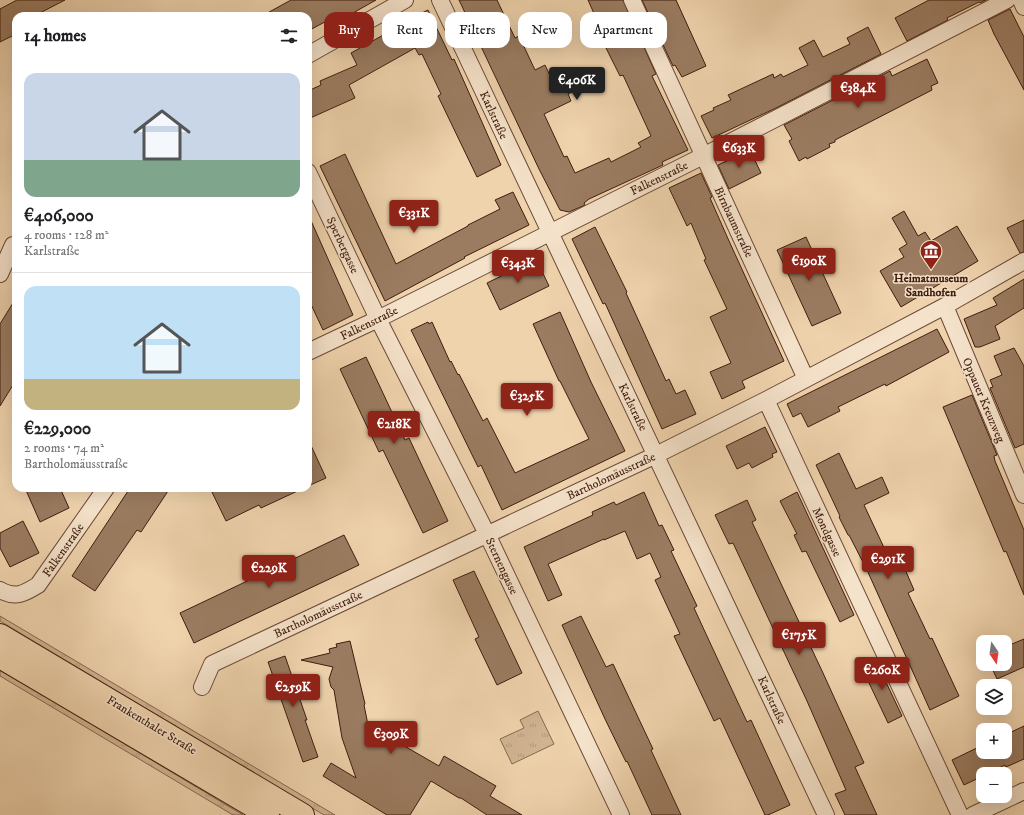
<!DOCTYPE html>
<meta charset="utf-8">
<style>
:root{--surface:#fff;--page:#f2f2f2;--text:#202124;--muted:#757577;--line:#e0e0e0;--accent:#8f2418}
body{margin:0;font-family:"IM FELL DW Pica",serif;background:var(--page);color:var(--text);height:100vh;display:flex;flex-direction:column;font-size:15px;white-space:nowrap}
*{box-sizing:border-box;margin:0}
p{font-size:13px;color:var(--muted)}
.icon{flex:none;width:22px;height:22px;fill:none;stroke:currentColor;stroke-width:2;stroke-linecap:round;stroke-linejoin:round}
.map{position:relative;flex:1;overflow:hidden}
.details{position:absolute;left:12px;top:12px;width:300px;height:480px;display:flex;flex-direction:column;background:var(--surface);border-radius:12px;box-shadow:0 4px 16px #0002}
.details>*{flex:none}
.top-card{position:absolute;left:324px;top:12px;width:380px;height:36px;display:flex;gap:8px}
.needle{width:26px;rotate:167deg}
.tools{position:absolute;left:976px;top:635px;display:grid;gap:8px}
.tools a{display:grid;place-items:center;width:36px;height:36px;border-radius:8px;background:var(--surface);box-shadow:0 4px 16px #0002;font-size:20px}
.price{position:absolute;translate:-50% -34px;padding:0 9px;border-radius:4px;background:var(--accent);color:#fff;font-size:13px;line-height:26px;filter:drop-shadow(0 1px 2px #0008)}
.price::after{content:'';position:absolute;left:50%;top:24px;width:12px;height:9px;margin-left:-6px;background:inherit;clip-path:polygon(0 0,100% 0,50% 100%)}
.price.active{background:#222;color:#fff}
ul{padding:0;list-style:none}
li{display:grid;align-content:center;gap:8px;height:212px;padding:0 12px}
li+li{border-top:1px solid var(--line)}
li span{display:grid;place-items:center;height:124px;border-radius:12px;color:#555}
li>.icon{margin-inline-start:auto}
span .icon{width:72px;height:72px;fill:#fffc;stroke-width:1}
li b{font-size:17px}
h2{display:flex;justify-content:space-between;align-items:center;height:48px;padding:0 12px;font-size:17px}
.chip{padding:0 14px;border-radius:12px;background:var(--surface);box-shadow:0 4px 16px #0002;font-size:14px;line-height:36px}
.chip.active{background:var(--accent);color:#fff}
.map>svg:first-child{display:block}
</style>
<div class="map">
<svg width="1024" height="815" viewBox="0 0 1024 815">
<defs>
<pattern id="grass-tufts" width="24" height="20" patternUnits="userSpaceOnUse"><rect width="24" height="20" fill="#d1b492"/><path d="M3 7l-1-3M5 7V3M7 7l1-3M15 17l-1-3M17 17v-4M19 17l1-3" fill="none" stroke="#b49a7d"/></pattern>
</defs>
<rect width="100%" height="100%" fill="#efd3ad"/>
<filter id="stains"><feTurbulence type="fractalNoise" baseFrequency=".005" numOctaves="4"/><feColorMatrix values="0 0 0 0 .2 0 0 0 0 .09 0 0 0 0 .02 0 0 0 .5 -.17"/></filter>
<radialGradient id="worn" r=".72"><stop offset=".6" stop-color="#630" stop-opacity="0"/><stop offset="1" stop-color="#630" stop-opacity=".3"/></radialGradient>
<!-- grass -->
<path fill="url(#grass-tufts)" stroke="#886850" d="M0,616L335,815H324L0,621Z
M0,669L243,815H233L0,676Z
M538,711L554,744L512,764L500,739L524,728L520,720Z"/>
<!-- building -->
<path fill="#9b7c61" stroke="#3f1d0e" d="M17,0H65L34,16H16V34L0,42V9Z
M291,0H376L337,22L334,17L308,31V16H262Z
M459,0H497L515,38L519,36L535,70L545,65L554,84L570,77L576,90L568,94L571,101L544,114L564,157L567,156L575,173L609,158L611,162L641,147L638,143L651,136L623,75L620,76L603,42L597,28L600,27L588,0H623L656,74L652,76L688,150L662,162L663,165L589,199L584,203L585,205L569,212L560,210L539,169Z
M642,0H676L706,66L682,77L675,65L673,66Z
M929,0H986L980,3L979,2L947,18L948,20L907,41L895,18Z
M1010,9L1024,37V90L994,34L988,20Z
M428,10L452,60L454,59L501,165L477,177L438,96L441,94L422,54L419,55L415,48L349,85L355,98L308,119V91L321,85L320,81L357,65L351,53L403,24V22Z
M868,27L881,54L776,108L712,138L701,116L714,110L713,108L731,100L728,95L773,74L774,78L781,74L783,77L808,65L799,48L814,40L823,57L850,44L847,38Z
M927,59L938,83L931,86L932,90L835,140V142L829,144L830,147L807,159L806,157L799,161L789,141L792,139L784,125L890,71L892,76Z
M750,150L761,173L729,189L718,165Z
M345,154L396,264L468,226V225L500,209L495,200L513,192L529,225L464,257L465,258L385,301L320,166Z
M701,173L712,197L710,198L729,241L784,361L742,381L745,388L722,399L710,372L731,363L710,317L727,309L704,260L706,259L691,223L687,226L669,188Z
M904,211L918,236L925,232L931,241L957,226L978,261L901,307L880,271L904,257L899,249L907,244L892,218Z
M308,214L353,315L323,330L308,298Z
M1024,220V252L1020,253L1007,228Z
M595,227L627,292L626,293L666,381L669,379L676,394L685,390L696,414L662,429L605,303L603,304L572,239Z
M806,237L841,313L812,326L777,250Z
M536,259L549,286L500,310L487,283Z
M1024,279V308L995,326L1000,339L980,347H975L964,319L997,305L993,298Z
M16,298V380L0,406V324Z
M560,312L591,382L625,451L502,510L481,465L478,467L411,330L428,322L429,324L432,322L450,362L451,361L458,375L459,374L483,421L487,418L515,473L589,439L560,381H559L533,324Z
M937,329L949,352L886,386L885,384L838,407L840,411L808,427L801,413L793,417L787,404Z
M1014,348L1024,366V444L1015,448L990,388L993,387L990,380L1002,375L994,356Z
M366,357L405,440L409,438L448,521L423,533L383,450L379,452L340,369Z
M972,395L997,455L994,456L995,461L1024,530V595L1006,551L1004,552L943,407Z
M765,427L777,452L772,454L773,457L752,468L749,463L737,469L726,446Z
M308,439L326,478L308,486Z
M839,453L856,489L882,477L889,493L864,505L895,571L904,567L914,590L908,593L930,639L932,638L959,696L930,710L867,570L849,535H848L839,517L840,516L816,465Z
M25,488H60L69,508L40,522Z
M130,488H170L141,532L137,530L95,591L72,576Z
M210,488H304L261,508L259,505L226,521Z
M644,492L659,526L662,525L674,550L671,551L697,606L694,608L712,647L747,722L751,720L790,805L768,815H765L720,718L714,721L674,636L680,634L655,580L661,577L650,553L637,559L625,531L604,540V539L548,564L562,595L548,601L524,547L593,515L592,512L614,502L616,505Z
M797,492L854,615L840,622L806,551L802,552L794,535L797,534L780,501Z
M747,500L756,520L752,522L823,673L864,763L855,767L877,815H845L835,794L846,790L807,701L733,543L729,544L715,515Z
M23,521L39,553L10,567L0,548V533Z
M344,535L359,565L194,643L180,613Z
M474,571L522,673L497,685L475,639L479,637L453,580Z
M581,616L606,667L613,664L653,749L651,750L681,815H652L627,761L626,762L605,719L562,625Z
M1009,638L1012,644L1024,639V667L997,679L990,664H1005V642H1001Z
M350,641L365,704L364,705L368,725L439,766L444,756L496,786L490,796L522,815H487L461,798H459L431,781L410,815H387L323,776L331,763L356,778L342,738L334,690L331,687L329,679L333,667L301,660L330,653L329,649L337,647L336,644Z
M285,656L307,720H305L318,757L303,762L268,662Z
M875,659L902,716L888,723L861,666Z
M1024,726V759L1006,767L1005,765L987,774H983V776L964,785L952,760L983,745V752H1005V735Z"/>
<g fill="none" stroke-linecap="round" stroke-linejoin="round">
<!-- minor casing -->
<g stroke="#6b4a36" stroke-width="18">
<path id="minor" d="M440,0C567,272 698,543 826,815
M632,0L806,379
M1021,0L1024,7
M308,55L405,0
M308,172L378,319L487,534L621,815
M0,274L13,245
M945,306L1024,495
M308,352L378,319L703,156L1007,0
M766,400L960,815
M0,590C16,599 25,593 38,585L106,488
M202,687L212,664L656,455L766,400L945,306L1024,261
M973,815L1024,791"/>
</g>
<!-- primary casing -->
<g stroke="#3f1d0e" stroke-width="24">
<path id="primary" d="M0,635L303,815
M0,657L268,815"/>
</g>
<!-- minor -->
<use href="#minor" stroke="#f5e2ca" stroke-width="16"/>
<!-- primary -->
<use href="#primary" stroke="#efd3ad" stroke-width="22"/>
</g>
<!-- icons -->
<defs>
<g id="museum-pin" transform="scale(1.15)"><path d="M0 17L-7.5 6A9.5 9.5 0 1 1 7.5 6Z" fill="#8f2418" stroke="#f5e2ca"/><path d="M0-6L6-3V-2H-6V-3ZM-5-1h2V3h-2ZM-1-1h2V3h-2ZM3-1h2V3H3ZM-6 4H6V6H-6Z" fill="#fff"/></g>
</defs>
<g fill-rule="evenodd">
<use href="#museum-pin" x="931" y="251"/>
</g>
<g text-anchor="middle" stroke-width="3" stroke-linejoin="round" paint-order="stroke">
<!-- street labels -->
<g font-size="12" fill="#3f1d0e" stroke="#f5e2ca">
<text transform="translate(494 115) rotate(65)" y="4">Karlstraße</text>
<text transform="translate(659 178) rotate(-26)" y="4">Falkenstraße</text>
<text transform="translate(734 222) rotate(65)" y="4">Birnbaumstraße</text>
<text transform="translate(343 245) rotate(65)" y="4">Sperbergasse</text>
<text transform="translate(369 323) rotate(-26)" y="4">Falkenstraße</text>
<text transform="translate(984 400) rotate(67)" y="4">Oppauer Kreuzweg</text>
<text transform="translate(633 407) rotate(64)" y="4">Karlstraße</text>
<text transform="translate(611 476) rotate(-25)" y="4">Bartholomäusstraße</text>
<text transform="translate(827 532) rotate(65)" y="4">Mondgasse</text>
<text transform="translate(63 550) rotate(-55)" y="4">Falkenstraße</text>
<text transform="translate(502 566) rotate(65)" y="4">Sternengasse</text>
<text transform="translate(318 614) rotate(-25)" y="4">Bartholomäusstraße</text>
<text transform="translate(772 700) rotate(65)" y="4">Karlstraße</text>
<text transform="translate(152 725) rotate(31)" y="4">Frankenthaler Straße</text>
</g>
<!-- poi labels -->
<g font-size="12" font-weight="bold" fill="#3f1d0e" stroke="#f5e2ca">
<text x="931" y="282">Heimatmuseum<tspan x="931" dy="14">Sandhofen</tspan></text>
</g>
</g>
<rect width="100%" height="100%" filter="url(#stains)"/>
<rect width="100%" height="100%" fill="url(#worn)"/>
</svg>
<div class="tools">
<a><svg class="needle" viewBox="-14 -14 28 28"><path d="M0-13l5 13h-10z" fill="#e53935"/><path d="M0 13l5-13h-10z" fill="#757577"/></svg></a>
<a><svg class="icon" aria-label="layers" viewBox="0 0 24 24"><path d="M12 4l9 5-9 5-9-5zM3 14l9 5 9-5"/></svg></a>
<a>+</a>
<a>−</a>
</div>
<b class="price active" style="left:577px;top:101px">€406K</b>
<b class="price" style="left:858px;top:109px">€384K</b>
<b class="price" style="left:739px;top:169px">€633K</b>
<b class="price" style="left:414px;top:234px">€331K</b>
<b class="price" style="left:809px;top:282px">€190K</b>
<b class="price" style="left:518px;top:284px">€343K</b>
<b class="price" style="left:527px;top:417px">€325K</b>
<b class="price" style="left:394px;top:445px">€218K</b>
<b class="price" style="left:888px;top:580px">€291K</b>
<b class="price" style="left:269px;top:589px">€229K</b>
<b class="price" style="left:799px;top:656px">€175K</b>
<b class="price" style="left:882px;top:691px">€260K</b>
<b class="price" style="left:293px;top:708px">€259K</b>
<b class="price" style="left:391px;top:755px">€309K</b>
<div class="top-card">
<a class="chip active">Buy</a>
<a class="chip">Rent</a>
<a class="chip">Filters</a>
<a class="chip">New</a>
<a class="chip">Apartment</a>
</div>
<section class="details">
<h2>14 homes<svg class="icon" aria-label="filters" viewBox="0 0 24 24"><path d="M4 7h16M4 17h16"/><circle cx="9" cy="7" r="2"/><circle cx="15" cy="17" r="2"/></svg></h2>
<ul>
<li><span style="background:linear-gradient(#c9d6e8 70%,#7fa58c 0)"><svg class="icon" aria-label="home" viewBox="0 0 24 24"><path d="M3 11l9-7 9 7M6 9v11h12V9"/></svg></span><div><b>€406,000</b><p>4 rooms · 128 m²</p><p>Karlstraße</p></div></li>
<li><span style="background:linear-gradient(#bfe0f5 75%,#c2b280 0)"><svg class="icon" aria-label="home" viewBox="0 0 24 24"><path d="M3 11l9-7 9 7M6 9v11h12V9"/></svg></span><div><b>€229,000</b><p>2 rooms · 74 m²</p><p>Bartholomäusstraße</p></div></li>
</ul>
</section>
</div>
